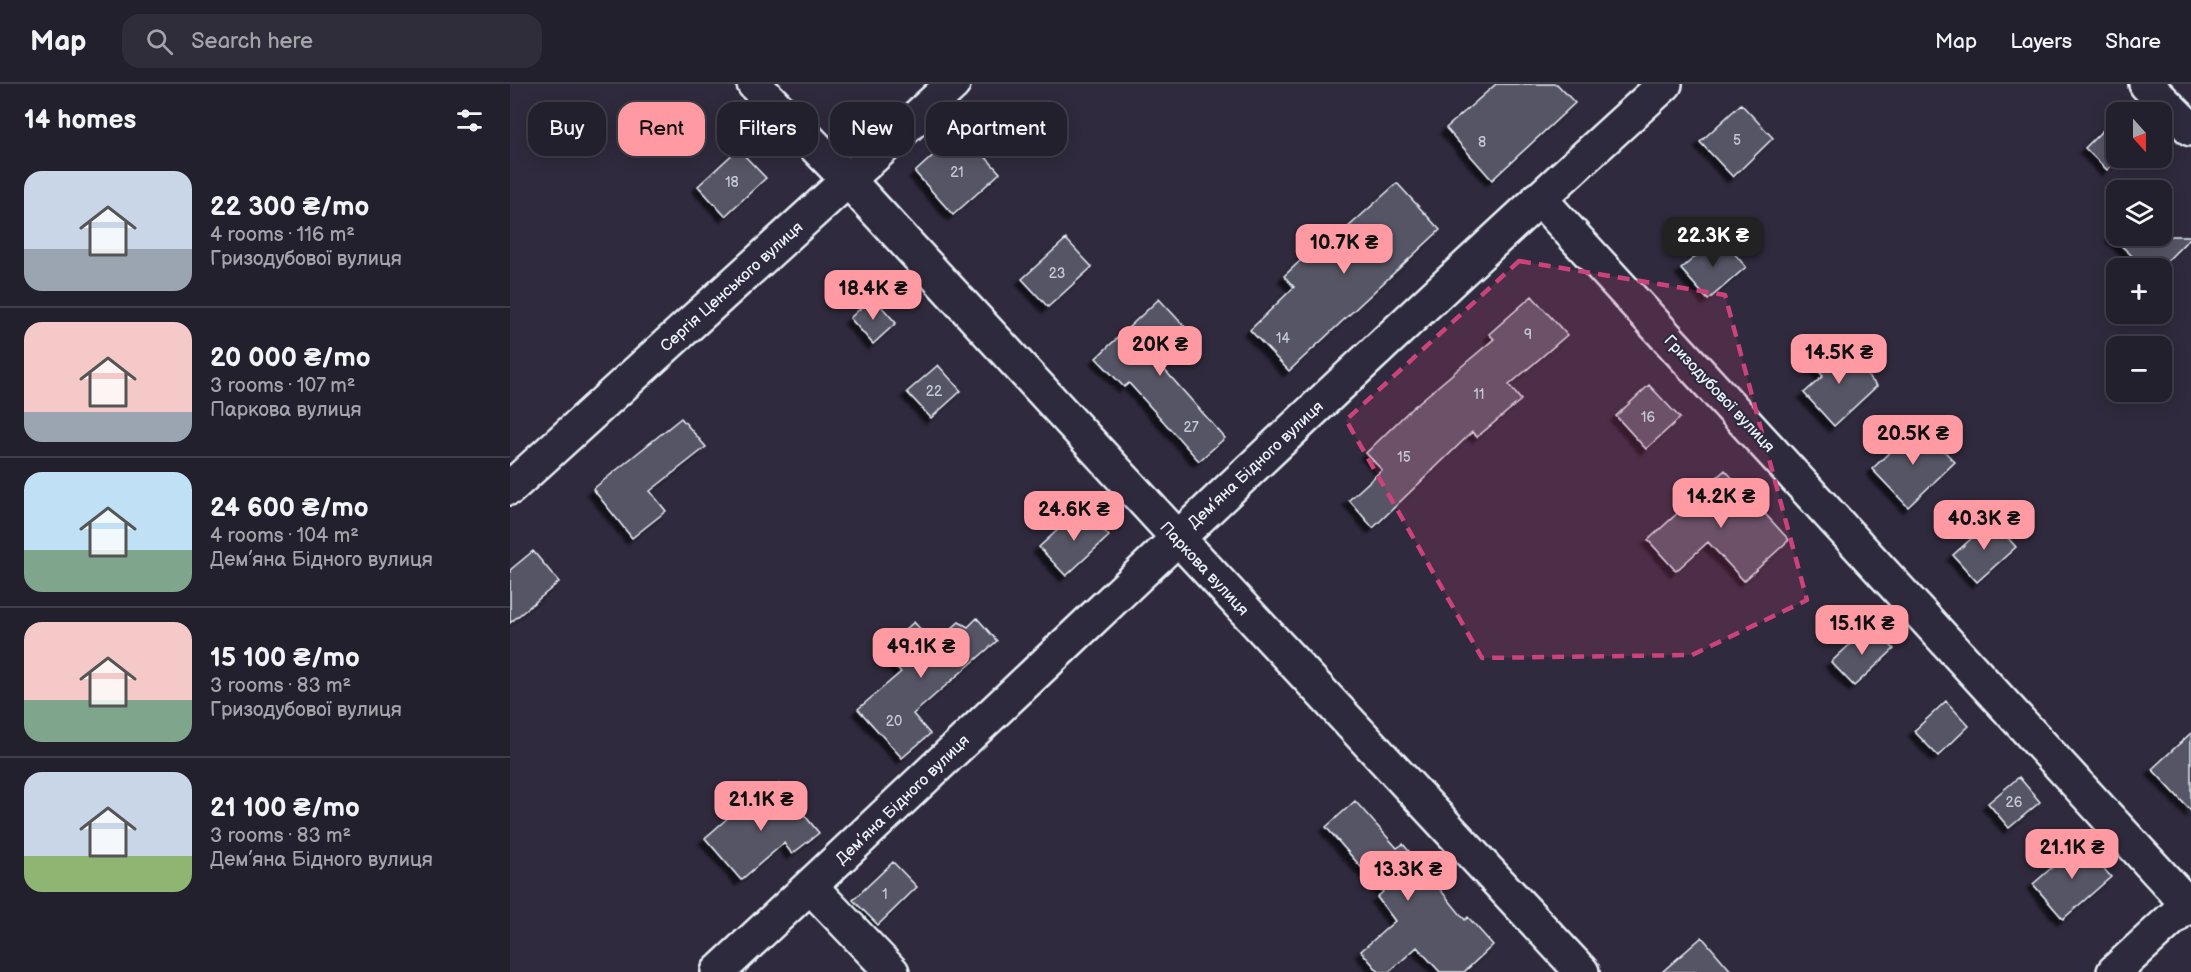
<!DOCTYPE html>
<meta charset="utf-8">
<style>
:root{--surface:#23202e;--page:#2f2d3a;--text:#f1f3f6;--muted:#a3a3aa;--line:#403e4a;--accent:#ff9aa2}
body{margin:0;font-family:"Balsamiq Sans",sans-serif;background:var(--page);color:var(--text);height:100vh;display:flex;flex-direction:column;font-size:22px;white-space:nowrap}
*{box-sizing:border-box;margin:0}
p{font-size:20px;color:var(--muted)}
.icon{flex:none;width:33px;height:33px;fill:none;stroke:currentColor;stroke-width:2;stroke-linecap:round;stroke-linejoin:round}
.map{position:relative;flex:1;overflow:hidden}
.drawer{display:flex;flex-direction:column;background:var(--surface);width:510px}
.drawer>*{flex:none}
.top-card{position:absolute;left:18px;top:18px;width:570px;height:54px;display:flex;gap:12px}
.needle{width:39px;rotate:159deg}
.tools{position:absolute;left:1596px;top:18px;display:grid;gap:12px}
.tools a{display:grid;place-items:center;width:66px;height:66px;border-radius:12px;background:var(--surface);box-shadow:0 3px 15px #0003,0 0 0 2px var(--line);font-size:30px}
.price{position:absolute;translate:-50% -51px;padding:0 14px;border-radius:12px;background:var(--accent);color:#111;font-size:20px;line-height:39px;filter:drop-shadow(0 2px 3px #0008)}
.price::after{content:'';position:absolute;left:50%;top:36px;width:18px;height:14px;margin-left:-9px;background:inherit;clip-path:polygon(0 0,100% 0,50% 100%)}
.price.selected{background:#222;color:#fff}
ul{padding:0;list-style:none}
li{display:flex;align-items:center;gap:18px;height:150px;padding:0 24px}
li+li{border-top:2px solid var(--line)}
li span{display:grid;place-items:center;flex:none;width:168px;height:120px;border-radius:18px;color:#555}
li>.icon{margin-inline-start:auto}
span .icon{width:72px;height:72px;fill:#fffc;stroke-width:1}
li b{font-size:26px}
h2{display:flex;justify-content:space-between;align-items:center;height:72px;padding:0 24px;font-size:26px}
.pill{padding:0 21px;border-radius:18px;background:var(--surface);box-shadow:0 3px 15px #0003,0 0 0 2px var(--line);font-size:21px;line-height:54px}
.pill.selected{background:var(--accent);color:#111}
header{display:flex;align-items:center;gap:36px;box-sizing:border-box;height:84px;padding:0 30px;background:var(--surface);border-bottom:2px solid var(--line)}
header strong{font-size:28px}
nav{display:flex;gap:33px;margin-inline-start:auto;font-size:21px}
.search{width:420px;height:54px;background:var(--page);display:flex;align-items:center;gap:15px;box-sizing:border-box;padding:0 21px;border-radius:18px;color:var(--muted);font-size:22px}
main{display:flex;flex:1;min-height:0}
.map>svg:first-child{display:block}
</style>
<header>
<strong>Map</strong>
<div class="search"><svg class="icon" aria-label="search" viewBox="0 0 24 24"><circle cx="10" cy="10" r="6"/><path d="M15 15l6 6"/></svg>Search here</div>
<nav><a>Map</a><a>Layers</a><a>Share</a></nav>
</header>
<main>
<section class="drawer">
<h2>14 homes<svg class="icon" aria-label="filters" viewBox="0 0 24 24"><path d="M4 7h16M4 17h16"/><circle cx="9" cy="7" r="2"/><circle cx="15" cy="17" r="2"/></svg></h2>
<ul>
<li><span style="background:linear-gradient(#c9d6e8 65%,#9aa5b1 0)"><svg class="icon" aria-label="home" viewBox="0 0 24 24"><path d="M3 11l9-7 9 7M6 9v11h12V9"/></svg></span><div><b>22 300 ₴/mo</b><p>4 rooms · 116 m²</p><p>Гризодубової вулиця</p></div></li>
<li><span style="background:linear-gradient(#f6c9c9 75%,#9aa5b1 0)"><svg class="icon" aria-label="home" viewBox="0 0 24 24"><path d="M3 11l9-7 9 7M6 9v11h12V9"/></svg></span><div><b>20 000 ₴/mo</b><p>3 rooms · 107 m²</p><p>Паркова вулиця</p></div></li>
<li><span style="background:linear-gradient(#bfe0f5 65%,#7fa58c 0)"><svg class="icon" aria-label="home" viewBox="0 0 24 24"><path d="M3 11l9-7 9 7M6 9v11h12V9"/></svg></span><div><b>24 600 ₴/mo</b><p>4 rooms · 104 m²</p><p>Дем’яна Бідного вулиця</p></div></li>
<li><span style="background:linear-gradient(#f6c9c9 65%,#7fa58c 0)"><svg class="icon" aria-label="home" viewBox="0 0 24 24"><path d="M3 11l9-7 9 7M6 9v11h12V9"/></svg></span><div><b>15 100 ₴/mo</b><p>3 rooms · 83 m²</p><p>Гризодубової вулиця</p></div></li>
<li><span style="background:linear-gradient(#c9d6e8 70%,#8fb573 0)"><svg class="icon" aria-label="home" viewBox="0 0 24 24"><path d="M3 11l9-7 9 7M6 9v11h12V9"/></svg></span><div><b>21 100 ₴/mo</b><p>3 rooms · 83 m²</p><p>Дем’яна Бідного вулиця</p></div></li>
</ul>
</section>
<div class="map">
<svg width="1681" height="888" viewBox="0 0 1681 888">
<defs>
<filter id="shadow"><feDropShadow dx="-5.5" dy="5.5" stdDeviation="1.5" flood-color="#0009"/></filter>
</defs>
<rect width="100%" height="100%" fill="#2f2a3d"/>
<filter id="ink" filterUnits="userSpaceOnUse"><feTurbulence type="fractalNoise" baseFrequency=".0167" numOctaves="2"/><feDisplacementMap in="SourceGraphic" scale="12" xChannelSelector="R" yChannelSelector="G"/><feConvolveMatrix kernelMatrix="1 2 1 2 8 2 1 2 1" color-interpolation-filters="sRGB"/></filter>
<g filter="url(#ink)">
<!-- building -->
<path fill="#575565" stroke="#e8f1f8" stroke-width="1.5" filter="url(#shadow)" d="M986,0H1047L1065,19L982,96L936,44Z
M1231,20L1263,54L1223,93L1190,58Z
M1606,33V74H1610L1597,86L1575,64Z
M451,46L490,89L443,131L405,88Z
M228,65L256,94L215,132L188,102Z
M887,99L930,146L779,287L740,246L784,203L774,192L820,149L825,155Z
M1209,152L1236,183L1198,216L1171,185Z
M1601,152H1681V153L1650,184H1635Z
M556,155L582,183L538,223L512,195Z
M1022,212L1057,251L999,301L1011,316L967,353L962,348L863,444L839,416L872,386L856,369L901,325L984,255L979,250Z
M363,213L386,239L363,260L340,234Z
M649,215L677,245L645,275L715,354L689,377L619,299L614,303L586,274Z
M1327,259L1367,302L1324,342L1294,309L1313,292L1303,281Z
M428,281L451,307L421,334L397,308Z
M1139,301L1170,334L1136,365L1106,332Z
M171,334L196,363L140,407L156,427L122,454L83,405Z
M1408,341L1445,378L1398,423L1362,385Z
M1215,386L1279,456L1234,497L1198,458L1166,487L1138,456Z
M572,424L599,452L556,492L529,463Z
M1482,436L1506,463L1467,498L1443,471Z
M23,467L49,498L0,539V486Z
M467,534L487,557L403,630L420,650L392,674L348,625L391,588L372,566L404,538L424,560L449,538L458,543Z
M1361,541L1384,565L1344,602L1321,578Z
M1436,617L1459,642L1428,672L1404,647Z
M1681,649V727L1642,685Z
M1509,693L1530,718L1499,744L1478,719Z
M269,700L309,749L282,770L274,759L231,796L195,754L229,724L233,729Z
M845,717L887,764L893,760L955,836L958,833L983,861L954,888H930L907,863L879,888H869L851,867L885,837L867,813L873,808L816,743Z
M1571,758L1601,793L1553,835L1523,800Z
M383,778L407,803L368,841L343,816Z
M1192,853L1222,888H1152Z"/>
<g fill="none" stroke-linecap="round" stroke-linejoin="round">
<!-- minor casing -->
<g stroke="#e8f1f8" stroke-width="38">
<path id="minor" d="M1636,0L1681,45
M1029,114L1681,824
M0,404L443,0
M300,802L382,888
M208,888C525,593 834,291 1155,0
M1604,888L1681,817"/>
</g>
<!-- tertiary casing -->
<g stroke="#e8f1f8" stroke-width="38">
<path id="tertiary" d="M244,0L337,95L667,453L1072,888"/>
</g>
<!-- minor -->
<use href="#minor" stroke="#2f2a3d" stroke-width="33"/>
<!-- tertiary -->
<use href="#tertiary" stroke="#2f2a3d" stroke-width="33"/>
</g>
</g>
<!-- marked area -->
<path fill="#ca437a" fill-opacity="0.2" stroke="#ca437a" stroke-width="4.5" stroke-dasharray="12 8" stroke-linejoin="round" d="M1009,177L1215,211L1297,516L1182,571L972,574L836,336Z"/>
<g text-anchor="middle" stroke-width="4.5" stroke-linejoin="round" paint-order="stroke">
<!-- number labels -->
<g font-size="14" fill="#c4cad3">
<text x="1227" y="61">5</text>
<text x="972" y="63">8</text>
<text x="447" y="93">21</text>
<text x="222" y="103">18</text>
<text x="547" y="194">23</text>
<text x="1018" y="255">9</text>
<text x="773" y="259">14</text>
<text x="424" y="312">22</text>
<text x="969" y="315">11</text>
<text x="1138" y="338">16</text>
<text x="681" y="348">27</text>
<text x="894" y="378">15</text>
<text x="384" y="642">20</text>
<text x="1504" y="723">26</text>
<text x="375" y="815">1</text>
</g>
<!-- street labels -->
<g font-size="16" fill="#e8f1f8" stroke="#2f2a3d">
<text transform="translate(221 202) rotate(-42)" y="6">Сергія Ценського вулиця</text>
<text transform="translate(1210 309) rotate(47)" y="6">Гризодубової вулиця</text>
<text transform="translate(745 380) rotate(-43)" y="6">Дем’яна Бідного вулиця</text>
<text transform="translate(695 484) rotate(47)" y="6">Паркова вулиця</text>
<text transform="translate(392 715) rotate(-44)" y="6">Дем’яна Бідного вулиця</text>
</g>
</g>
</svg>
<div class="tools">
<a><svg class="needle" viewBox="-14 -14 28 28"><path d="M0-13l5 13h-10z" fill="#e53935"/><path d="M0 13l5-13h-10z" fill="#a3a3aa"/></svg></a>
<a><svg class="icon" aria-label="layers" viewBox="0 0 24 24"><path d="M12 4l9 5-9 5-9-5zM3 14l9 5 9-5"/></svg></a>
<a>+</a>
<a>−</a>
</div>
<b class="price selected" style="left:1203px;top:184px">22.3K ₴</b>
<b class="price" style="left:834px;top:191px">10.7K ₴</b>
<b class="price" style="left:363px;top:237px">18.4K ₴</b>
<b class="price" style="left:650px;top:293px">20K ₴</b>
<b class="price" style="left:1329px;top:301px">14.5K ₴</b>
<b class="price" style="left:1403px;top:382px">20.5K ₴</b>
<b class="price" style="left:1211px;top:445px">14.2K ₴</b>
<b class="price" style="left:564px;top:458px">24.6K ₴</b>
<b class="price" style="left:1474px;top:467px">40.3K ₴</b>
<b class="price" style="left:1352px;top:572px">15.1K ₴</b>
<b class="price" style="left:411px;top:595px">49.1K ₴</b>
<b class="price" style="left:251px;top:748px">21.1K ₴</b>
<b class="price" style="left:1562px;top:796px">21.1K ₴</b>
<b class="price" style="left:898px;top:818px">13.3K ₴</b>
<div class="top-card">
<a class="pill">Buy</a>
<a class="pill selected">Rent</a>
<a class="pill">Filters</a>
<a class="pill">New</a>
<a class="pill">Apartment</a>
</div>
</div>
</main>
